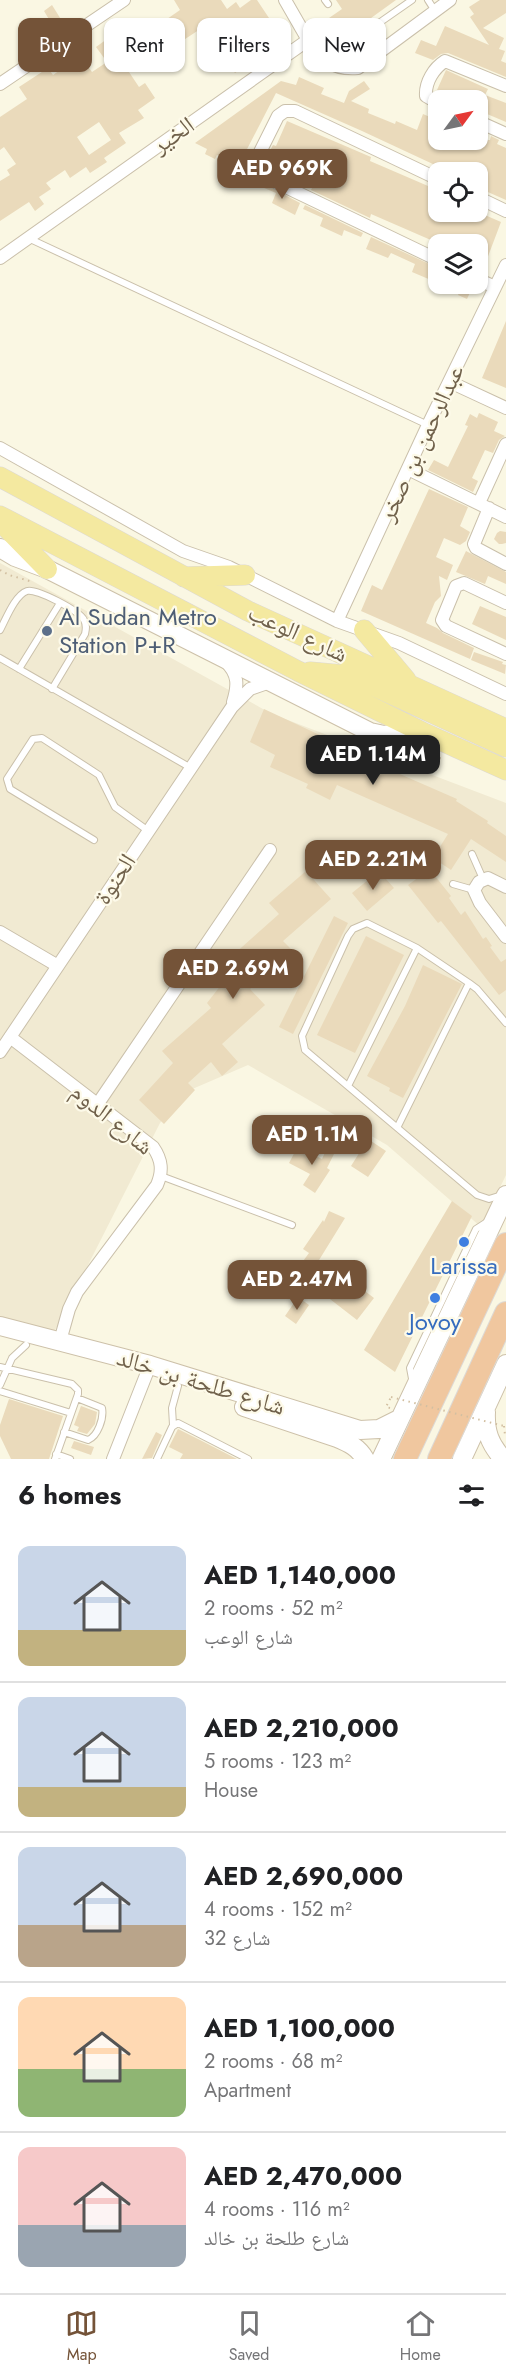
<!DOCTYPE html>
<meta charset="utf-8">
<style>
:root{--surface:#fff;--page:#f6f6f6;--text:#202124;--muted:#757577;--line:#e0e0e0;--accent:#745338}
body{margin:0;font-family:Jost,"Noto Naskh Arabic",sans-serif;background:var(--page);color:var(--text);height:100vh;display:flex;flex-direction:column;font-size:22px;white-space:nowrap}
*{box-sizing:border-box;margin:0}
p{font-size:20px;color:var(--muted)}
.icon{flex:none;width:33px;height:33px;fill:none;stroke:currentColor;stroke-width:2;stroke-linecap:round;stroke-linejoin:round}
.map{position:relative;height:1459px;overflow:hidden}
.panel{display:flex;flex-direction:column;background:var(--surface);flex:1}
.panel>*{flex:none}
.hud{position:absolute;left:18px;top:18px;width:471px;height:54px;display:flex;gap:12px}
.needle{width:39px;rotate:57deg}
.buttons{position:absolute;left:428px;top:90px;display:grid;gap:12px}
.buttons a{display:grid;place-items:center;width:60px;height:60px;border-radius:12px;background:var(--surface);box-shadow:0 2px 4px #0004;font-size:30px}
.price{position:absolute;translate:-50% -51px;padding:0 14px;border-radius:12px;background:var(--accent);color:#fff;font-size:20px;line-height:39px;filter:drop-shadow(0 2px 3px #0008)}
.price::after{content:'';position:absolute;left:50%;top:36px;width:18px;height:14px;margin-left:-9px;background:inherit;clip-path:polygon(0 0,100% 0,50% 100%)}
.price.active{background:#222;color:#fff}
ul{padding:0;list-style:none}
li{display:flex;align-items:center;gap:18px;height:150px;padding:0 18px}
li+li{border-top:2px solid var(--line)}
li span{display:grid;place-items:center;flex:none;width:168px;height:120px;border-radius:12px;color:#555}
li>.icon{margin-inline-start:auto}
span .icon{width:72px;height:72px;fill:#fffc;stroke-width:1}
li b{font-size:26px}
h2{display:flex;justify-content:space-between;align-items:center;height:72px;padding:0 18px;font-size:26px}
.pill{padding:0 21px;border-radius:12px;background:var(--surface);box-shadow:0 2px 4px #0004;font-size:21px;line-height:54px}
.pill.active{background:var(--accent);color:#fff}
.menu{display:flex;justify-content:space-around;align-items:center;height:84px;border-top:2px solid var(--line);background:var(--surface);font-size:16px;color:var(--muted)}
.menu a{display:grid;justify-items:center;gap:3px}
.menu .active{color:var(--accent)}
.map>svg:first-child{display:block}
</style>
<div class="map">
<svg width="506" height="1459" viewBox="0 0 506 1459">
<rect width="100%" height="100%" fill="#faf7e3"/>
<!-- residential -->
<path fill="#f1ead2" d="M0,563L272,714L506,803V1175L481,1227L387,1145L248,1065L190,1090L160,1123L51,1338L0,1325Z"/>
<!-- building -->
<path fill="#eadabb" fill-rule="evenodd" d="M174,0H221L227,9L236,2L240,8L251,0H257L271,21L274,19L280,29L262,42L256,33L240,44L252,62L235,73L229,65L234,62L208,24L150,62L138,46L136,47L122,27L133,20L138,27L152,19L157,26L180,10Z
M336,0H396L353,31L360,41L350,48L329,18L342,9Z
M480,0H506V13L483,28L504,38L499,49L505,51L501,61L506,63V77L448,53L441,54L433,60L415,53L421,40L436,46L445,26L489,45L470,17L474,14L469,7Z
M52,5L62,21L53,26L44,11Z
M107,39L139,87L145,83L155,98L138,110L144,118L119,133L126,143L104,158L107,162L90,173L86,167L70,178L65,170L46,183L51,189L39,197L44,204L35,211L29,202L0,221V181L10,175L7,170L16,164L4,147L0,150V117L27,99L19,87L48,68L53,75L80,56L92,72L107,62L96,47ZM99,122L111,140L89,155L77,137Z
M446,70L488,89L485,95L506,103V122L480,111L477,109V100H459L437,90Z
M299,77L324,88L321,94L344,103L349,91L364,81L370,89L351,101L369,109L368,113L395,124L396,121L417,130L423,114L430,117L433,110L438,111V140H490L491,136L499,140L497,144L506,148V200L481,189V187L477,186V172H450L362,131L276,93L244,155L236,152L233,158L228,156L226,159L217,155L215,159L205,154L207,149L195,143L281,81L296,85Z
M287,121L371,157L370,161L435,189L438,192V212H478L501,222L484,267L477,264V244H440L371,214L370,218L311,190L313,186L293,177L291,180L270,170L266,165V158L273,145L276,146Z
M257,180L300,203L295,215L272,203L276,193L257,185Z
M305,205L363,233L361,237L344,230L342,236L320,226L323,218L303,209Z
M371,237L438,268V283L412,272L415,264L391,253L388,258L366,249Z
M463,284H470L473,286L467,299L458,295Z
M506,321V388L482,378Z
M479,413L498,422L494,431L505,436L499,440L493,453L485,450L472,478L478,481L473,492L428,470L434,460L448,467L468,426L465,425L470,414L477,418Z
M429,489L468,507L460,526L470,532L466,541L460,545L444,538L436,557L453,565L447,580L439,576L441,596L435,602L426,623L437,628L443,633L474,648L470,659L361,611L372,585L382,590Z
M500,531L506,532V543L502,544H499L494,539L497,533Z
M466,551L506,572V584L488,576L485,584L456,572Z
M480,606L506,617V640L472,624Z
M474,652L503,662L502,664L506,665L505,674L471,660Z
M264,709L339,744L338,747L457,799L456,801L488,821L487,823L506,836V862L471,839L451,870L433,858L448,834L337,785L330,800L306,788L308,784L270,767L275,755L250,742Z
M427,866L451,896L449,898L461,915L465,911L483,939L486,937L492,946L490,947L501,962L506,959V990L499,995L441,921L438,923L408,885L419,877L417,874Z
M306,871L331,899L283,941L293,951L250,989L265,1005L222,1044L238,1062L222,1076L211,1062L188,1083L195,1090L164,1124L139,1100L173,1063L162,1051L211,1008L207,1003L239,962L233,955L279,914L269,903Z
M379,871L394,888L367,911L352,893Z
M334,916L348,923L293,1034L279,1027Z
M366,936L404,955L355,1053L317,1035Z
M423,965L462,984L403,1098L389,1091L390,1088L367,1076L405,1006Z
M299,1132L311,1138L307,1146L295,1140Z
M368,1139L386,1151L368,1177L351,1166Z
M299,1144L307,1148L306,1151L322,1159L326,1150L334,1154L327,1168L330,1170L315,1193L303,1185L310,1174L289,1163Z
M452,1201L472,1216L395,1372L364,1350Z
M329,1211L345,1218L316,1265L335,1279L340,1272L374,1298L357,1320L295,1272L309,1253L303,1249L323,1220L324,1222Z
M298,1297L309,1305L296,1324L285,1316Z
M9,1399L63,1416L49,1459H11L0,1436V1425Z
M81,1406L97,1412L95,1424L87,1434L77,1431L79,1427L74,1425Z
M178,1429L200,1440L237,1459H180L183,1454L169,1447Z
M156,1432L162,1435L152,1458L142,1459Z
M74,1441L94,1447L91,1455L71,1448Z"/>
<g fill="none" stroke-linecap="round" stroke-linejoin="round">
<!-- lane casing -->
<g stroke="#cac0ab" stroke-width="8">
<path id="lane" d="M325,0L328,4
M428,0L435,11
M379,23L412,0
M28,238L428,425
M0,630C6,619 15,595 27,591C36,588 80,611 84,620C87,625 86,629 85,634L52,689
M0,658L191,768
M19,669L60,603
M94,840L10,789L7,779L33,739L42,738L99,775L115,807L147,830
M472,854L483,879
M453,884L474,890
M348,1086L417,948
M398,1126L469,983
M161,1176L292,1225
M502,1195L489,1199L477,1195L305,1050L302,1036L348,936L353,929L367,923L417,948L469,983L477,989L506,1023
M0,1367L72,1384L78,1390V1394L55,1459
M413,1384L410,1368L476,1229L490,1220
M0,1385L12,1358L26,1345
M0,1391L71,1413
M173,1425L172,1408L178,1386
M64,1432L88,1440C98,1436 104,1418 102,1408L77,1398
M56,1454L70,1459
M157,1459L172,1427L178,1423L248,1459"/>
</g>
<!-- street casing -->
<g stroke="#cac0ab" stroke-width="14">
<path id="street" d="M308,40C322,60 331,70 358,68L450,0
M0,84L124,0
M438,103L426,96C425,82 434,68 445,61L506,86
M477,121L506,134
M438,179L295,111H285L278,116L258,156C257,166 258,170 265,177L438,260
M477,197L506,211
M0,258L308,40L285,0
M477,279L495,287
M450,382L506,408
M0,448L183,551L229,567L337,621L399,643L506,694
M408,469L506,517
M479,503L506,444
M489,508L474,544L476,548L506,564
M506,603L464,583L456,586L442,620L446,626L506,654
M337,621L428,425L506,265
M225,661C239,674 238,686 233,702
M506,887L488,878L479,882L474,890L480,903L506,937
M0,932L58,966
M10,1037L153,1147C162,1160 163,1171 157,1185L77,1292L69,1309L60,1341
M0,1052L232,707L250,689L270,682
M97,1105L270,850
M113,1459L150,1365"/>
</g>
<!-- secondary casing -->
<g stroke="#cdc1a9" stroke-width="20">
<path id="secondary" d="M0,548L15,557L47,569L370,732L384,735L422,732
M0,1326L150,1365L360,1430L379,1429L399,1419
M244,1407L337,1438C349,1443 358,1447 365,1459
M486,1412C485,1432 490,1444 503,1459
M381,1459L506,1195
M462,1459L506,1364"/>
</g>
<!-- primary casing -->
<g stroke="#ddd9d4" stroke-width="21">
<path id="primary" d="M0,477L248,611L506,729
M0,516L298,671L422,732L506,770
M2,523L47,569
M184,577L245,575
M364,630L406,680
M310,672L343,675L365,682L506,747"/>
</g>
<!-- highway casing -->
<g stroke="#ddd9d4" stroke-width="24">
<path id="highway" d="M405,1459L506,1244
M439,1459L506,1313"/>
</g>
<!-- path -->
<path stroke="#d2bfa1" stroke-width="2" stroke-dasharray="1.5 4.5" stroke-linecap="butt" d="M0,570L9,575L33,582
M411,748L442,759
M390,1408L386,1407L391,1397
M504,1426L505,1435"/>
<!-- lane -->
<use href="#lane" stroke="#fff" stroke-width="6"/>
<!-- street -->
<use href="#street" stroke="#fff" stroke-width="12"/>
<!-- secondary -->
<use href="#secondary" stroke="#fff" stroke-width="18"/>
<!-- primary -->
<use href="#primary" stroke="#f4e9a0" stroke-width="20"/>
<!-- highway -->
<use href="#highway" stroke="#f0c79f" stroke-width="22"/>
<!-- path-bridge -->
<path stroke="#d2bfa1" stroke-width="2" stroke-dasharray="1.5 4.5" stroke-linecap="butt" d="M391,1397L504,1426"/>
</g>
<!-- markers -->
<circle fill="#5c6f8a" stroke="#fdfae9" stroke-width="2" cx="47" cy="631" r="6"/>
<g fill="#3f7fe0" stroke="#fdfae9" stroke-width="2">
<circle cx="464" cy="1242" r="6"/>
<circle cx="435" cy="1298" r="6"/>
</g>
<g text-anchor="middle" stroke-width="4.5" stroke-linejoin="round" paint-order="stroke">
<!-- street labels -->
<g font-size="24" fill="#70614b" stroke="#fdfae9">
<text transform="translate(173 135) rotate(-35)" y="8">الخير</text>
<text transform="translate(421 443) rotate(-65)" y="8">عبدالرحمن بن صخر</text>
<text transform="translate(298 633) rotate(25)" y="8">شارع الوعب</text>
<text transform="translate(115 879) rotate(-57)" y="8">الحنوة</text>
<text transform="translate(112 1119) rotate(39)" y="8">شارع الدوم</text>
<text transform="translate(201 1382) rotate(17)" y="8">شارع طلحة بن خالد</text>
</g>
<!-- service labels -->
<g font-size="24" fill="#4e5e75" stroke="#fdfae9" text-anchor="start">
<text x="59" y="625">Al Sudan Metro<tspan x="59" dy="28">Station P+R</tspan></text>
</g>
<!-- shop labels -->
<g font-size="24" fill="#366cbe" stroke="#fdfae9">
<text x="464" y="1274">Larissa</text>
<text x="435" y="1330">Jovoy</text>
</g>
</g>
</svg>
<div class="buttons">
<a><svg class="needle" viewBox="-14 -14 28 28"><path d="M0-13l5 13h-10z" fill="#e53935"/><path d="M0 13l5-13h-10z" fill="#757577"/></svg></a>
<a><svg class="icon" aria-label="locate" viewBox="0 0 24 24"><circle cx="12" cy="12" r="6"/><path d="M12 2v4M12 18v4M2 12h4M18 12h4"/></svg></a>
<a><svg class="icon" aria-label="layers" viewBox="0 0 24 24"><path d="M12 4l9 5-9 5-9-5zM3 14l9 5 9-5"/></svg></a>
</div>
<b class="price" style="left:282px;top:200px">AED 969K</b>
<b class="price active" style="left:373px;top:786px">AED 1.14M</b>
<b class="price" style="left:373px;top:891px">AED 2.21M</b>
<b class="price" style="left:233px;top:1000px">AED 2.69M</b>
<b class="price" style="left:312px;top:1166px">AED 1.1M</b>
<b class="price" style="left:297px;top:1311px">AED 2.47M</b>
<div class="hud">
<a class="pill active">Buy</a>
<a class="pill">Rent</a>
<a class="pill">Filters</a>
<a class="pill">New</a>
</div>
</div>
<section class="panel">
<h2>6 homes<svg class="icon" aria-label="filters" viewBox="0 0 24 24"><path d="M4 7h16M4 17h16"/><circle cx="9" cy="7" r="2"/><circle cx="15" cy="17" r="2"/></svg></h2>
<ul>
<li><span style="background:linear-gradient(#c9d6e8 70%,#c2b280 0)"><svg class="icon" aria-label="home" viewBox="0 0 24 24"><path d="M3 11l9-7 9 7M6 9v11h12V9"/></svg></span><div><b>AED 1,140,000</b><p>2 rooms · 52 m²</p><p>شارع الوعب</p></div></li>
<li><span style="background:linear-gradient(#c9d6e8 75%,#c2b280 0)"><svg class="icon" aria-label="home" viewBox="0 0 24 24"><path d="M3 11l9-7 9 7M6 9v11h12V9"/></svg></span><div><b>AED 2,210,000</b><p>5 rooms · 123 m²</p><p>House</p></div></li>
<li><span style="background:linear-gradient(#c9d6e8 65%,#b9a48a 0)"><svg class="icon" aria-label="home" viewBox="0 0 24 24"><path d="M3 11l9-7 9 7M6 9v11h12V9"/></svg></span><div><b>AED 2,690,000</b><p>4 rooms · 152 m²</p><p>شارع 32</p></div></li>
<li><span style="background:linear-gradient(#ffd9b3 60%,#8fb573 0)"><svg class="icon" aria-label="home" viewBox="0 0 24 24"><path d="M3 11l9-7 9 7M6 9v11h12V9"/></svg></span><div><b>AED 1,100,000</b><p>2 rooms · 68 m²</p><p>Apartment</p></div></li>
<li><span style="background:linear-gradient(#f6c9c9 65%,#9aa5b1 0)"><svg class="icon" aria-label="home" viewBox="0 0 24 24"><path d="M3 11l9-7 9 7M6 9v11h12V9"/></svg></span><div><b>AED 2,470,000</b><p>4 rooms · 116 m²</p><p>شارع طلحة بن خالد</p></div></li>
</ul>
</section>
<nav class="menu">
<a class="active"><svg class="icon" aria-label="map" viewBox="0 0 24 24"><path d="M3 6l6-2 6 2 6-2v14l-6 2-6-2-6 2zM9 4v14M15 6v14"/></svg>Map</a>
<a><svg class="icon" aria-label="saved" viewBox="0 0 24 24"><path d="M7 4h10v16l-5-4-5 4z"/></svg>Saved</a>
<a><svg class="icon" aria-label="home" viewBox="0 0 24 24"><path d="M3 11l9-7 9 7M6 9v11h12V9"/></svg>Home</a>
</nav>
